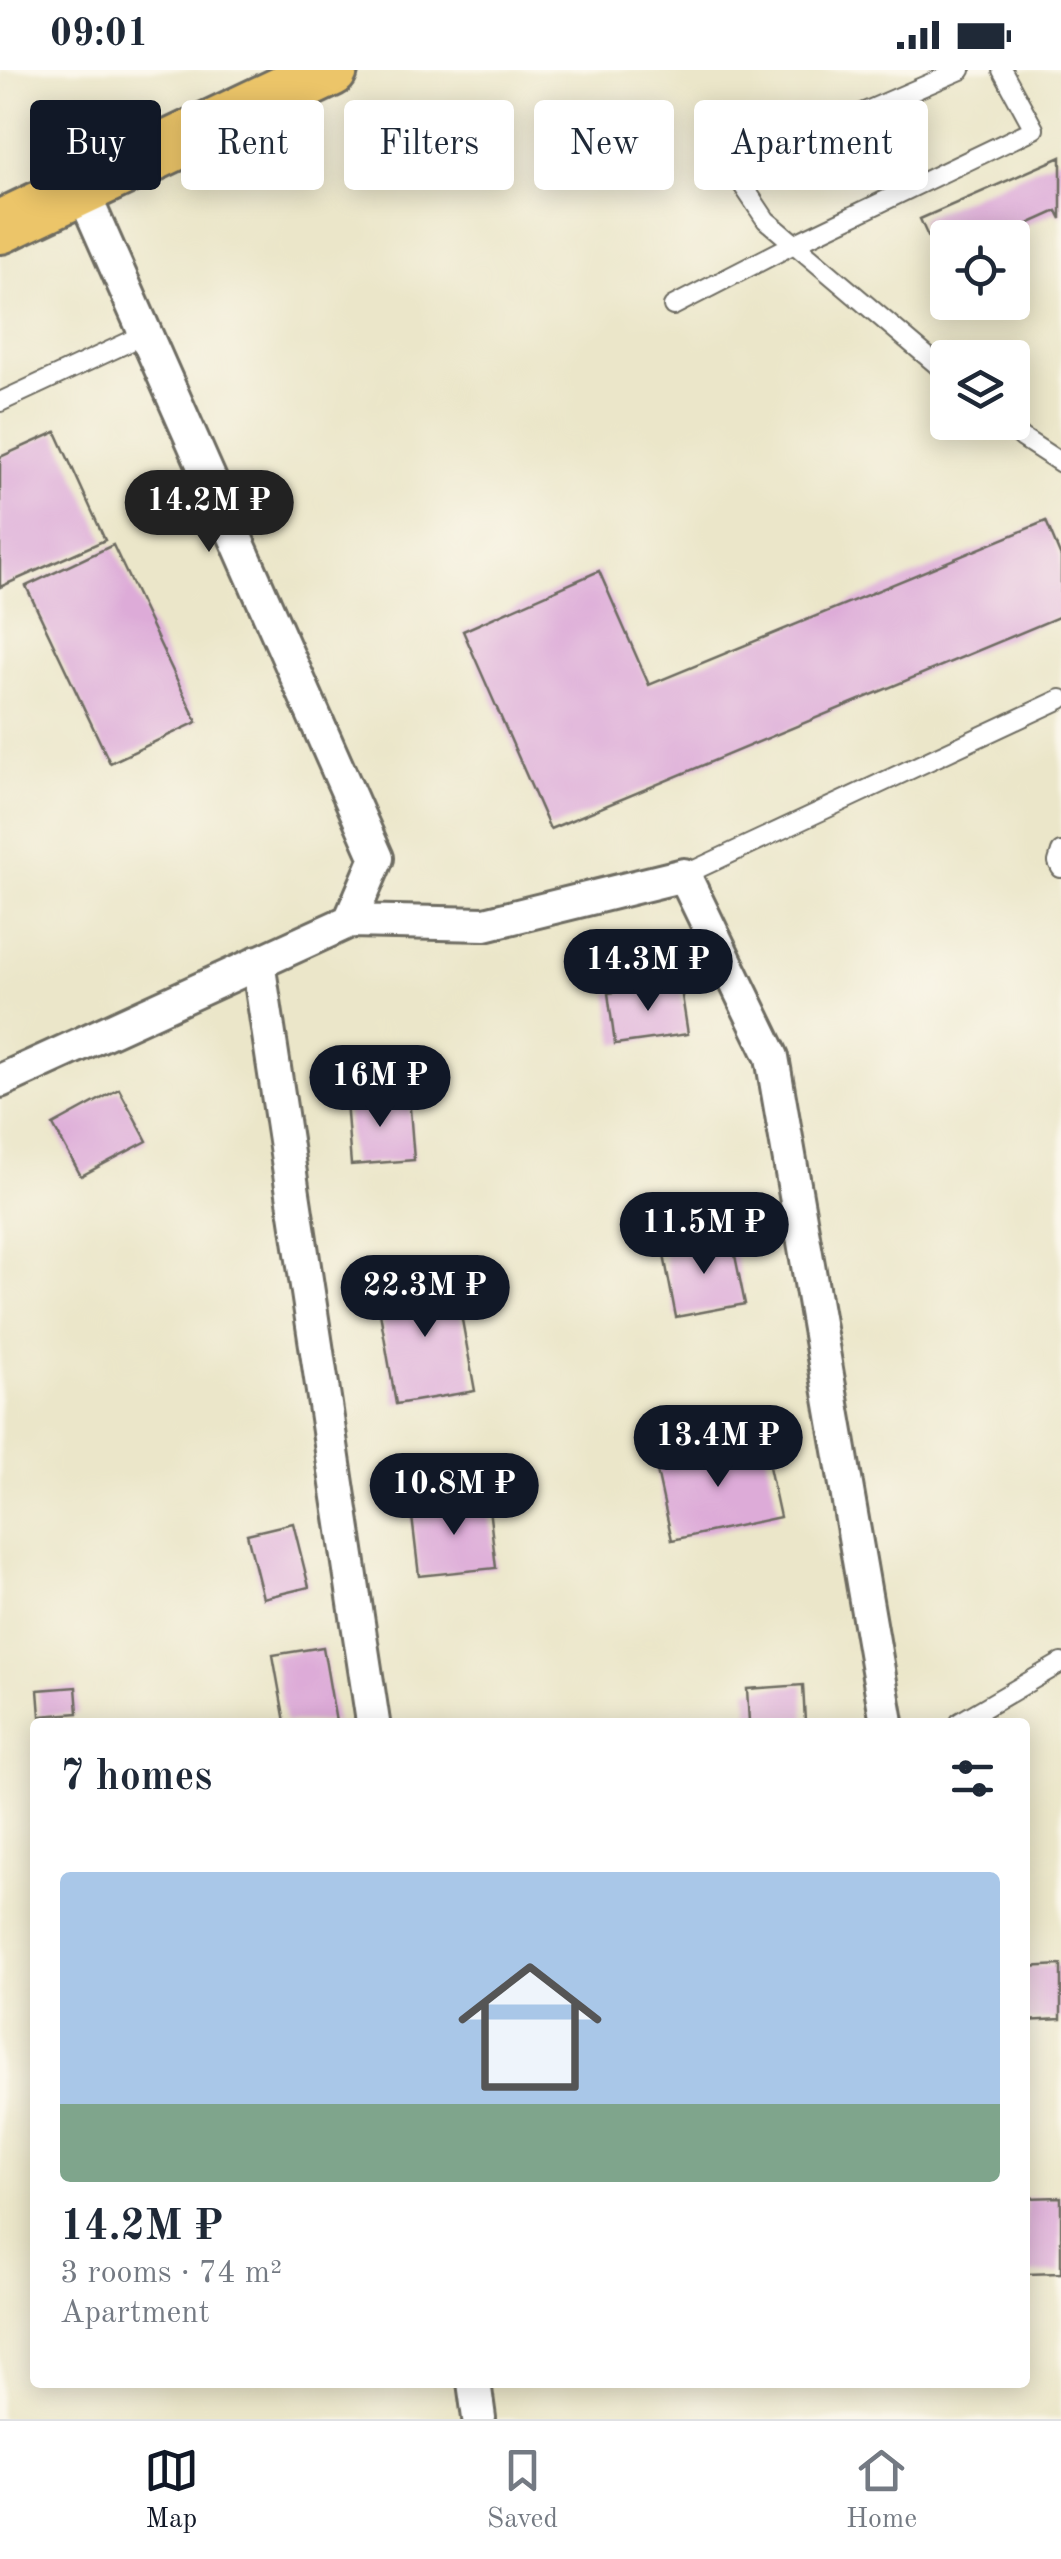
<!DOCTYPE html>
<meta charset="utf-8">
<style>
:root{--surface:#fff;--page:#f2f2f3;--text:#1f2937;--muted:#747a83;--line:#e0e1e3;--accent:#111827}
body{margin:0;font-family:"Old Standard TT",serif;background:var(--page);color:var(--text);height:100vh;display:flex;flex-direction:column;font-size:38px;white-space:nowrap}
*{box-sizing:border-box;margin:0}
p{font-size:32px;color:var(--muted)}
.icon{flex:none;width:55px;height:55px;fill:none;stroke:currentColor;stroke-width:2;stroke-linecap:round;stroke-linejoin:round}
.map{position:relative;flex:1;overflow:hidden}
.side{position:absolute;left:30px;top:1648px;width:1000px;height:670px;display:flex;flex-direction:column;background:var(--surface);border-radius:10px;box-shadow:0 5px 25px #0003}
.side>*{flex:none}
.top-card{position:absolute;left:30px;top:30px;width:1002px;height:90px;display:flex;gap:20px}
.controls{position:absolute;left:930px;top:150px;display:grid;gap:20px}
.controls a{display:grid;place-items:center;width:100px;height:100px;border-radius:10px;background:var(--surface);box-shadow:0 5px 25px #0003;font-size:50px}
.price{position:absolute;translate:-50% -85px;padding:0 22px;border-radius:35px;background:var(--accent);color:#fff;font-size:32px;line-height:65px;filter:drop-shadow(0 2px 5px #0008)}
.price::after{content:'';position:absolute;left:50%;top:60px;width:30px;height:22px;margin-left:-15px;background:inherit;clip-path:polygon(0 0,100% 0,50% 100%)}
.price.active{background:#222;color:#fff}
ul{padding:0;list-style:none}
li{display:grid;align-content:center;gap:20px;height:530px;padding:0 30px}
li span{display:grid;place-items:center;height:310px;border-radius:10px;color:#555}
li>.icon{margin-inline-start:auto}
span .icon{width:180px;height:180px;fill:#fffc;stroke-width:1}
li b{font-size:42px}
h2{display:flex;justify-content:space-between;align-items:center;height:120px;padding:0 30px;font-size:42px}
.chip{padding:0 35px;border-radius:10px;background:var(--surface);box-shadow:0 5px 25px #0003;font-size:35px;line-height:90px}
.chip.active{background:var(--accent);color:#fff}
.status{display:flex;justify-content:space-between;align-items:center;height:70px;padding:0 50px;background:var(--surface);direction:ltr}
.status svg{height:28px;fill:currentColor}
.dock{display:flex;justify-content:space-around;align-items:center;height:140px;border-top:2px solid var(--line);background:var(--surface);font-size:28px;color:var(--muted)}
.dock a{display:grid;justify-items:center;gap:5px}
.dock .active{color:var(--accent)}
.map>svg:first-child{display:block}
</style>
<div class="status"><b>09:01</b><svg viewBox="0 0 49 12"><path d="M0 12V9h3v3zM5 12V6h3v6zM10 12V3h3v9zM15 12V0h3v12zM26 1h20v11H26zM47 4h2v5h-2z"/></svg></div>
<div class="map">
<svg width="1061" height="2349" viewBox="0 0 1061 2349">
<rect width="100%" height="100%" fill="#fbf7ec"/>
<filter id="ink" filterUnits="userSpaceOnUse"><feTurbulence type="fractalNoise" baseFrequency=".01" numOctaves="2"/><feDisplacementMap in="SourceGraphic" scale="20" xChannelSelector="R" yChannelSelector="G"/><feConvolveMatrix kernelMatrix="1 2 1 2 8 2 1 2 1" color-interpolation-filters="sRGB"/></filter>
<filter id="wash" filterUnits="userSpaceOnUse"><feTurbulence type="fractalNoise" baseFrequency=".0048" numOctaves="4" result="noise"/><feDisplacementMap in="SourceGraphic" scale="40" xChannelSelector="R" yChannelSelector="G"/><feGaussianBlur stdDeviation="2.25" result="paint"/><feColorMatrix in="noise" values="0 0 0 0 0 0 0 0 0 0 0 0 0 0 0 0 0 1.4 0 .05"/><feComposite in="paint" operator="in"/></filter>
<g filter="url(#wash)">
<rect width="100%" height="100%" fill="#ebe6c9"/>
<g id="blocks">
<!-- building -->
<path fill="#ddabd8" d="M1061,87V149L1057,141L997,168H948V189L940,193L920,149Z
M56,362L105,470L0,517V387Z
M1046,451L1061,487V546L550,759L463,561L599,501L649,615Z
M113,475L197,652L110,693L26,516Z
M680,913L688,964L615,974L608,923Z
M119,1019L147,1071L81,1106L53,1055Z
M409,1026L414,1090L351,1095L346,1031Z
M731,1166L745,1234L676,1247L663,1180Z
M454,1206L475,1321L396,1334L376,1220Z
M763,1369L780,1447L672,1470L655,1392Z
M488,1429L496,1498L419,1506L411,1438Z
M293,1453L309,1517L263,1528L247,1464Z
M323,1577L336,1652H285L273,1585Z
M803,1615L805,1652H749L747,1619Z
M76,1617L78,1643L40,1646L38,1620Z
M1061,1895V1949L1025,1951V1897Z
M1061,2127V2203L1025,2204V2128Z"/>
</g>
</g>
<g filter="url(#ink)">
<use href="#blocks" fill-opacity="0" stroke="#6e6c62" stroke-width="2.5"/>
<g fill="none" stroke-linecap="round" stroke-linejoin="round">
<!-- lane casing -->
<g stroke="#6e6c62" stroke-width="22">
<path id="lane" d="M673,236L794,174L1034,59L1002,0
M948,304L766,150L730,96L772,82L961,0
M0,332L146,264
M1005,352L1023,368L1061,393
M1061,782L1058,792L1061,798
M684,805L1061,629
M960,1652L1061,1593"/>
</g>
<!-- street casing -->
<g stroke="#6e6c62" stroke-width="38">
<path id="street" d="M82,120L377,788L350,851
M258,892L373,1652
M0,1011L350,851L485,854L684,805L772,987L887,1652
M474,2312L479,2348"/>
</g>
<!-- primary casing -->
<g stroke="#6e6c62" stroke-width="58">
<path id="primary" d="M0,157L331,0"/>
</g>
<!-- lane -->
<use href="#lane" stroke="#fff" stroke-width="18"/>
<!-- street -->
<use href="#street" stroke="#fff" stroke-width="32"/>
<!-- primary -->
<use href="#primary" stroke="#ecc569" stroke-width="52"/>
</g>
</g>
</svg>
<div class="controls">
<a><svg class="icon" aria-label="locate" viewBox="0 0 24 24"><circle cx="12" cy="12" r="6"/><path d="M12 2v4M12 18v4M2 12h4M18 12h4"/></svg></a>
<a><svg class="icon" aria-label="layers" viewBox="0 0 24 24"><path d="M12 4l9 5-9 5-9-5zM3 14l9 5 9-5"/></svg></a>
</div>
<b class="price active" style="left:209px;top:485px">14.2M ₽</b>
<b class="price" style="left:648px;top:944px">14.3M ₽</b>
<b class="price" style="left:380px;top:1060px">16M ₽</b>
<b class="price" style="left:704px;top:1207px">11.5M ₽</b>
<b class="price" style="left:425px;top:1270px">22.3M ₽</b>
<b class="price" style="left:718px;top:1420px">13.4M ₽</b>
<b class="price" style="left:454px;top:1468px">10.8M ₽</b>
<div class="top-card">
<a class="chip active">Buy</a>
<a class="chip">Rent</a>
<a class="chip">Filters</a>
<a class="chip">New</a>
<a class="chip">Apartment</a>
</div>
<section class="side">
<h2>7 homes<svg class="icon" aria-label="filters" viewBox="0 0 24 24"><path d="M4 7h16M4 17h16"/><circle cx="9" cy="7" r="2"/><circle cx="15" cy="17" r="2"/></svg></h2>
<ul>
<li><span style="background:linear-gradient(#a9c7e8 75%,#7fa58c 0)"><svg class="icon" aria-label="home" viewBox="0 0 24 24"><path d="M3 11l9-7 9 7M6 9v11h12V9"/></svg></span><div><b>14.2M ₽</b><p>3 rooms · 74 m²</p><p>Apartment</p></div></li>
</ul>
</section>
</div>
<nav class="dock">
<a class="active"><svg class="icon" aria-label="map" viewBox="0 0 24 24"><path d="M3 6l6-2 6 2 6-2v14l-6 2-6-2-6 2zM9 4v14M15 6v14"/></svg>Map</a>
<a><svg class="icon" aria-label="saved" viewBox="0 0 24 24"><path d="M7 4h10v16l-5-4-5 4z"/></svg>Saved</a>
<a><svg class="icon" aria-label="home" viewBox="0 0 24 24"><path d="M3 11l9-7 9 7M6 9v11h12V9"/></svg>Home</a>
</nav>
